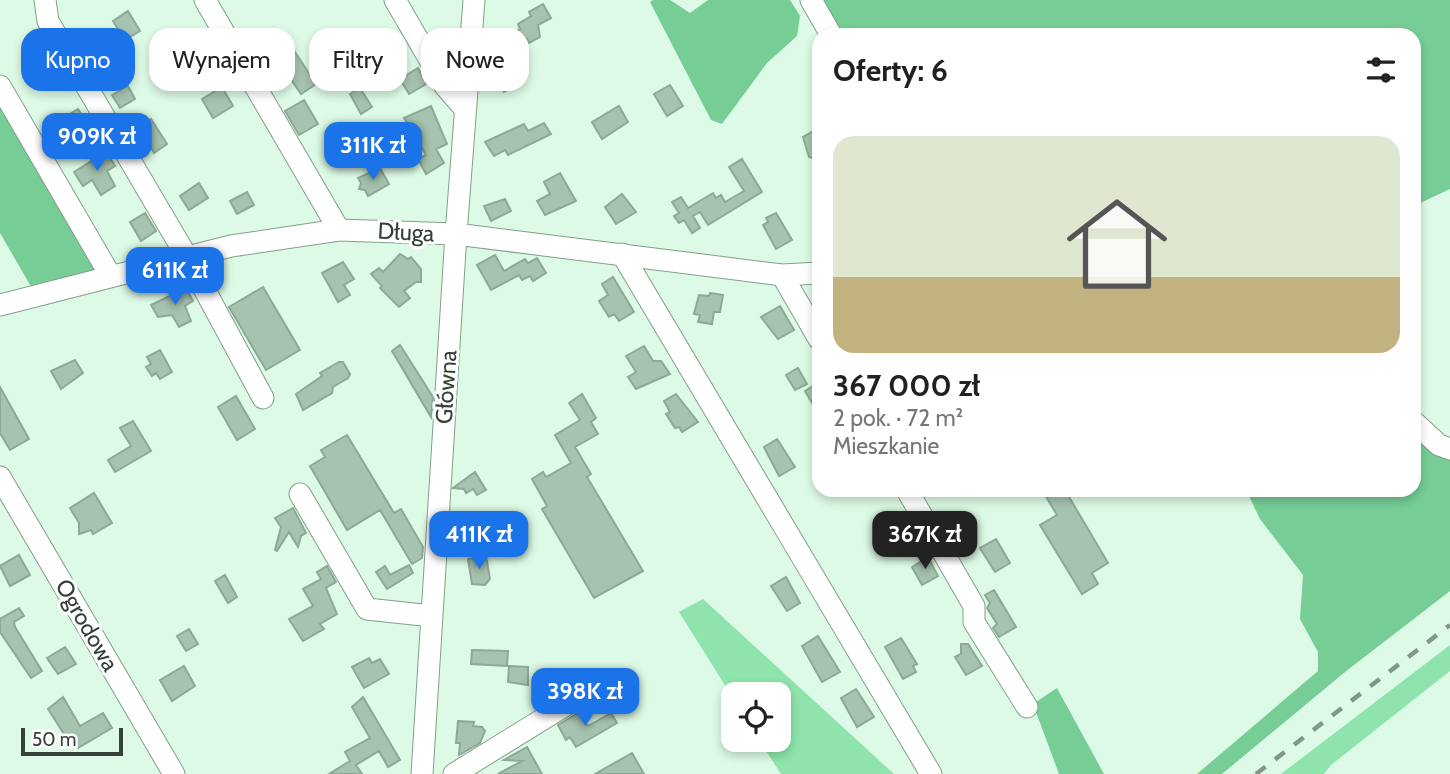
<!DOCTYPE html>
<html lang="pl">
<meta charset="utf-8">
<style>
:root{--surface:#fff;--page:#f6f6f6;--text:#202124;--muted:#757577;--accent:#1a73e8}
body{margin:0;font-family:Cabin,sans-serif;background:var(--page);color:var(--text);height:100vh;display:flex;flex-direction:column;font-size:26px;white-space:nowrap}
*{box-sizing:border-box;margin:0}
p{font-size:23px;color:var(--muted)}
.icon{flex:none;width:38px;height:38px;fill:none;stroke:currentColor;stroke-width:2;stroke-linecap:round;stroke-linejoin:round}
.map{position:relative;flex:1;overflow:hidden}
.sheet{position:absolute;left:812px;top:28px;width:609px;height:469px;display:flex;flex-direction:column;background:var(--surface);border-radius:21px;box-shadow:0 4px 10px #0003}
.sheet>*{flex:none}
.top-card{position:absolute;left:21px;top:28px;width:665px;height:63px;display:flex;gap:14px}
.tools{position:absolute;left:721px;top:682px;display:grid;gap:14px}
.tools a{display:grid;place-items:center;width:70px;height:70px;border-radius:14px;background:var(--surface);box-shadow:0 4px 10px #0003;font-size:35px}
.scale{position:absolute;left:21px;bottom:18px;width:102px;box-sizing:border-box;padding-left:7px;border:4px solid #344038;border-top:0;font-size:19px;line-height:24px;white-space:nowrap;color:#344038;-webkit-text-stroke:5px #fefefe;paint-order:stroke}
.price{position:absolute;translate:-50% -60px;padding:0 16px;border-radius:14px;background:var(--accent);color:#fff;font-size:23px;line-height:46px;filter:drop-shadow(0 2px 4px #0008)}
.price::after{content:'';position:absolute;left:50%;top:42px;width:21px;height:16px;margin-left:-10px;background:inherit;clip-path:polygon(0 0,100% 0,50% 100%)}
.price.active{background:#222;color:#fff}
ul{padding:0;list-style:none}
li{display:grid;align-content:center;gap:14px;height:371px;padding:0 21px}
li span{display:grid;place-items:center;height:217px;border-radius:21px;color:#555}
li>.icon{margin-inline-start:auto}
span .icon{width:126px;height:126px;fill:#fffc;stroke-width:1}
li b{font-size:30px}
h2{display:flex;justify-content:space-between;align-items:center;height:84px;padding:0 21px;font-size:30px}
.pill{padding:0 24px;border-radius:21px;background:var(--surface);box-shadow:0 4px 10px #0003;font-size:24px;line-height:63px}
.pill.active{background:var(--accent);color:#fff}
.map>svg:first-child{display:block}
</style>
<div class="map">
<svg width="1450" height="774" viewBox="0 0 1450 774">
<rect width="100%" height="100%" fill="#dcfae5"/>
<!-- green -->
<path fill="#8ee4ac" d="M703,599L894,774H781L759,740H779V695H733V698L679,612Z
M1450,645V671L1331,765L1324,774H1281Z"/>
<!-- forest -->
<path fill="#76cd96" d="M653,0H670L690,13L708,0H790L800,16L797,36L767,63L722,124L711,120L650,2Z
M823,0H1450V189L1414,206V35H843Z
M0,93L103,270L33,290L0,233Z
M1414,429L1450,460V591L1345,672L1222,774H1197L1318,671V652L1300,619L1303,575L1260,519L1246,490H1414Z
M1057,688L1104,774H1059L1033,704Z"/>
<!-- building -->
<path fill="#a6c3af" stroke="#8da995" stroke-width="2" d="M543,4L551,18L538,25L540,37L529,43L526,38L517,43L512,34L520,29L518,24L531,16L529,12Z
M128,11L140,31L125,40L113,21Z
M283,34L316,84L301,94L267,44Z
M93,38L106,59L91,68L79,47Z
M501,66L505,72L511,68L520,83L504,92L492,71Z
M418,68L426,84L409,94L400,79Z
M670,85L683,106L667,116L654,94Z
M128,86L135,99L120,108L112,95Z
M222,87L233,106L213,118L202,99Z
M360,88L372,107L361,114L350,94Z
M304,100L318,124L299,135L285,111Z
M431,106L447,144L436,149L444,163L426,174L418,159L426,155L404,118Z
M619,106L628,122L602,139L592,122Z
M78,109L94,134L80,143L77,138L72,141L63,118Z
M151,119L167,144L154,153L139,126Z
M544,123L551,134L508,155L505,150L494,156L485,142L524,124L528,131Z
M819,128V160L809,157L803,137Z
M106,152L115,166L107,171L115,186L101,195L92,180L83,186L74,172Z
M742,159L762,192L708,225L700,212L693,216L700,228L692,233L684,220L679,223L674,216L679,213L672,202L681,197L688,208L713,193L716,198L721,195L725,202L744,191L729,167Z
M380,168L389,184L368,196L365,190L359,189L361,183L358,178Z
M560,173L576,201L545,215L537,201L550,194L544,182Z
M199,183L208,198L189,210L180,196Z
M247,192L254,205L237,214L230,201Z
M622,194L636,212L616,224L605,207Z
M505,199L511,211L491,221L484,206Z
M145,213L156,231L141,241L130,222Z
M776,213L792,240L776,249L763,225L768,222L766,218Z
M400,254L408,259L411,257L421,269V282H416L404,291L410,298L399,307L380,288L382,286L371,274L379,268L383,272Z
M495,255L504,271L525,259L528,263L537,258L546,273L533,281L530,276L522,280L519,275L491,290L477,265Z
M343,262L354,279L344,285L350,295L338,302L322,273Z
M613,277L634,312L619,321L614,314L609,317L599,301L608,295L602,284Z
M263,287L300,350L266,370L229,307Z
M186,288L193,301L185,306L191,321L179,327L172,315L158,317L151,305Z
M710,293L723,295L720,312H714L712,324L698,322L700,315L694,314L699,295L709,296Z
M780,306L794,330L778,339L761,317Z
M400,345L433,397L431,417L392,351Z
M644,346L653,361H661L670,374L636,389L628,377L636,372L626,356Z
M160,350L172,372L160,379L156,373L152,376L146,367L151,364L147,357Z
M75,360L83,373L61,389L51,371Z
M339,362H343L350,374L348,378L333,387L332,393L303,410L296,394L322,376L320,373Z
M798,368L807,384L795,390L786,375Z
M819,382V415L805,391Z
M0,387L29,439L10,450L0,433Z
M582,394L596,418L591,422L598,434L575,447L591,474L587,477L643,571L594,598L542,509L547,506L532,479L543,472L546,477L571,463L555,435L580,420L569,403Z
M676,394L698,422L682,432L679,427L675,428L666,414L670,412L664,401Z
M236,396L255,429L237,440L218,407Z
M133,421L151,451L115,472L108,460L131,446L120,428Z
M347,435L394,513L401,509L423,547L422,558L412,564L380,510L347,530L310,466L325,457L321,450Z
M777,439L795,467L779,476L764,447Z
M475,472L486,490L477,495L473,489L466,493L464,489L453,488Z
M1042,490H1065L1108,563L1092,573L1098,584L1082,594L1040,525L1057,515Z
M94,493L112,523L93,534L91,530L79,534V523L70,508Z
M293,508L306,533L301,536L298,547L289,532L277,551L275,550L281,527L275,518Z
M996,539L1010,563L995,572L980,548Z
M19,555L30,575L10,586L0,566Z
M486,556L490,579L485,585L472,584L468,559Z
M928,557L938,576L922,585L912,567Z
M409,565L413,573L387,589L376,572L385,566L390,575Z
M327,566L336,582L326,588L337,614L320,624L324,629L303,641L289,619L313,606L303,589L321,579L317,572Z
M225,575L237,597L228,603L215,581Z
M786,577L800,603L787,611L771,586Z
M994,590L1016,627L999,637L993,628L997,624L987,608L990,603L985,595Z
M19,608L24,616L14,622L15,627L42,671L31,678L0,632V619Z
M189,629L198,644L186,651L177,636Z
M818,636L840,672L822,682L802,646Z
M901,638L917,664L913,666L916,672L903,679L885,647Z
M961,644H968L982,666L966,675L955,657L961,654Z
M65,647L76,664L58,674L47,658Z
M472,650L508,651L507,666L471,664Z
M369,658L372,663L380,659L389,674L364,688L352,667Z
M184,666L195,686L172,701L160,680Z
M509,666L528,667V685L508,682Z
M856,689L874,717L857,727L841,698Z
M63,697L80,726L103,713L112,728L78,748L74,743L71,745L48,709Z
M363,697L400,760L388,767L379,751L356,765L362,774H329L350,761L345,752L370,738L352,707Z
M578,713L588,726L611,713L617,723L576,747L570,737L566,740L558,725Z
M458,721L474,722L473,726L482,727L485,731L480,743L459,755L460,743H456Z
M527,747L542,774H498L522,761L504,760Z
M632,753L644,774H595Z"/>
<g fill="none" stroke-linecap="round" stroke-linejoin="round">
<!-- minor casing -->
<g stroke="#839f8b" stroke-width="23">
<path id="minor" d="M45,0L48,21L187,257L263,398
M205,0L339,230
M395,0L445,86L464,108
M811,0L831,35
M0,86L110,275
M622,254L931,774
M782,275L819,339
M0,305L231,246L339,230L456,234L782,275L819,273
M1414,422L1439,445L1450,449
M0,477L174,774
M907,490L974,606V622L1027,707
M300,494L367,609L432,616
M422,774L456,234L474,0
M454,774L582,695"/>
</g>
<!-- minor -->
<use href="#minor" stroke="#fff" stroke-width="21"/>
<!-- rail -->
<path stroke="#829789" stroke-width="4.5" stroke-dasharray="12 12" stroke-linecap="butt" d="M1256,774L1450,625"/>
</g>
<g text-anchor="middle" stroke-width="6" stroke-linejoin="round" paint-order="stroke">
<!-- street labels -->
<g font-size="23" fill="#344038" stroke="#fefefe">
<text transform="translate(406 232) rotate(3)" y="8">Długa</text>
<text transform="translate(446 387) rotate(-86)" y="8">Główna</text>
<text transform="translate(87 625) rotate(60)" y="8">Ogrodowa</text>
</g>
</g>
</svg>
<div class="tools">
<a><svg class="icon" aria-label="locate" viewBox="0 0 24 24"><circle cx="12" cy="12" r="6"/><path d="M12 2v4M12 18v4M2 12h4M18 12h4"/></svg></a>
</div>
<div class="scale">50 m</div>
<b class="price" style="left:97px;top:173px">909K zł</b>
<b class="price" style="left:373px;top:182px">311K zł</b>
<b class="price" style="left:175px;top:307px">611K zł</b>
<b class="price" style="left:479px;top:571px">411K zł</b>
<b class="price active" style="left:925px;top:571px">367K zł</b>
<b class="price" style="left:585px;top:728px">398K zł</b>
<div class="top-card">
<a class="pill active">Kupno</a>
<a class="pill">Wynajem</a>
<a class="pill">Filtry</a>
<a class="pill">Nowe</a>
</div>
<section class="sheet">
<h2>Oferty: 6<svg class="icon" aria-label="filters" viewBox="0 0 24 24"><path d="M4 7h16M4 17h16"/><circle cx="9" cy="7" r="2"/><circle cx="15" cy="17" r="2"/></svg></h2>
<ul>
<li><span style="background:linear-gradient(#dfe7d0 65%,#c2b280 0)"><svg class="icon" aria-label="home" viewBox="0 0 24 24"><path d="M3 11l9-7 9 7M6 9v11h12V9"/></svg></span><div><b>367 000 zł</b><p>2 pok. · 72 m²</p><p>Mieszkanie</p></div></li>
</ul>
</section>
</div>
